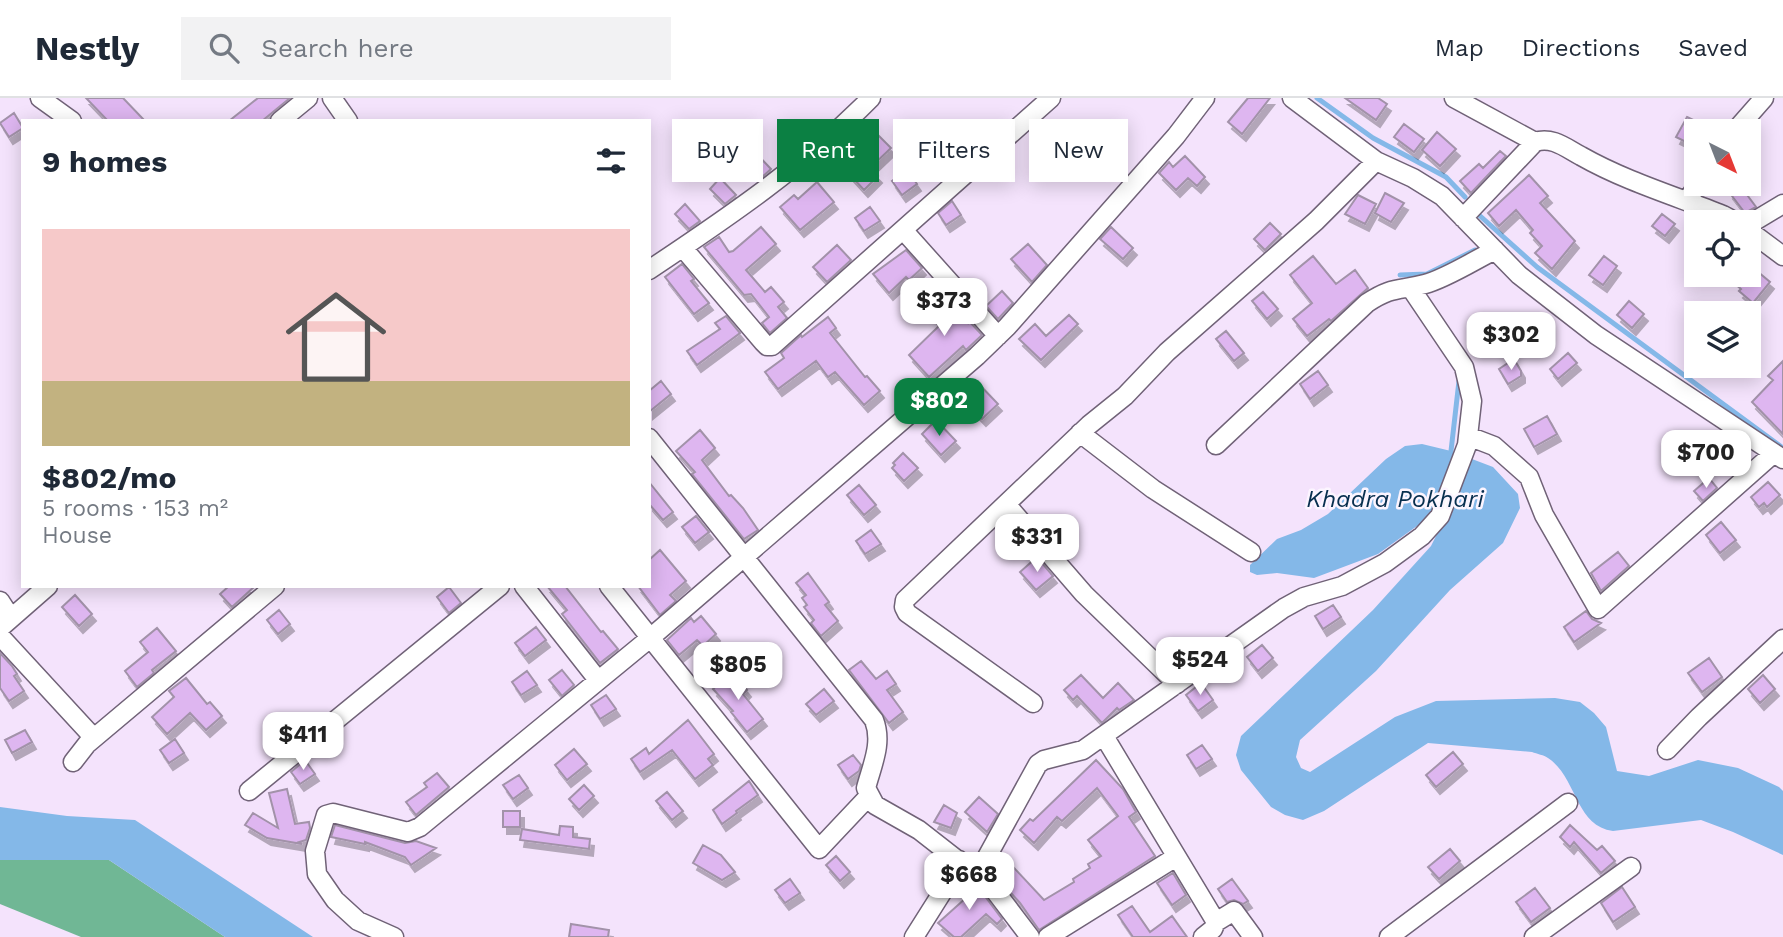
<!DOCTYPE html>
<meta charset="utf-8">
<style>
:root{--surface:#fff;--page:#f2f2f3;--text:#1f2937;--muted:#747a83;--line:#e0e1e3;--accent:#0b8043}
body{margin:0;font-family:"Work Sans",sans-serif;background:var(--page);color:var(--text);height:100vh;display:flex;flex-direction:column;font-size:26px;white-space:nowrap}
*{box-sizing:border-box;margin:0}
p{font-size:23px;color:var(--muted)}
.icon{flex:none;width:38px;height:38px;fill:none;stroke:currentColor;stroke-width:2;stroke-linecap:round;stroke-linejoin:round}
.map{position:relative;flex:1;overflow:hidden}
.side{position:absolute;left:21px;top:21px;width:630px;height:469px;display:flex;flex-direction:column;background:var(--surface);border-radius:0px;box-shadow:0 4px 18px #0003}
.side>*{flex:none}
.hud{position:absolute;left:672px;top:21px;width:665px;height:63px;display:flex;gap:14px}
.needle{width:46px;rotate:138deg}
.buttons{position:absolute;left:1684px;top:21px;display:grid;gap:14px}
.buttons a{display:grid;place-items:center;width:77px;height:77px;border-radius:0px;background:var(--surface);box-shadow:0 4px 18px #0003;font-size:35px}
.price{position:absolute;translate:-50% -60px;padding:0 16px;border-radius:14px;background:#fff;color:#222;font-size:23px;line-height:46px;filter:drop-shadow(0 2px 4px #0008)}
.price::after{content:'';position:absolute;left:50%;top:42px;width:21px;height:16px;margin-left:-10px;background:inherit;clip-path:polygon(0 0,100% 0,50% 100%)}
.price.on{background:var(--accent);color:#fff}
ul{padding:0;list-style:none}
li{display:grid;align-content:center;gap:14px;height:371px;padding:0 21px}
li+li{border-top:2px solid var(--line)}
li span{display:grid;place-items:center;height:217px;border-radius:0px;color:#555}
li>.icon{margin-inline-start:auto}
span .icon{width:126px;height:126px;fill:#fffc;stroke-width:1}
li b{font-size:30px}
h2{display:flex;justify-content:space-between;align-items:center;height:84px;padding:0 21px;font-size:30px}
.pill{padding:0 24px;border-radius:0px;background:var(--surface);box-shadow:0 4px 18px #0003;font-size:24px;line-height:63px}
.pill.on{background:var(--accent);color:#fff}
header{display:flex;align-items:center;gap:42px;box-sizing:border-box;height:98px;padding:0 35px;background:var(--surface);border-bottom:2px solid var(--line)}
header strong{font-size:33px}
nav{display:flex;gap:38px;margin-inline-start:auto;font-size:24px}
.search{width:490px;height:63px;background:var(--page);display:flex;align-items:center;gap:18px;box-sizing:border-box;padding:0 24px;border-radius:0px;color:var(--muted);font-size:26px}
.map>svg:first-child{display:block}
</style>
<header>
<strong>Nestly</strong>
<div class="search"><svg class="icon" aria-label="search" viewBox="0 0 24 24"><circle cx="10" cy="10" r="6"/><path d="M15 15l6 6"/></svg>Search here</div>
<nav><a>Map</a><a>Directions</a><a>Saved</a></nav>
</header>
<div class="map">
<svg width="1783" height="839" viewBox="0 0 1783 839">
<defs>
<filter id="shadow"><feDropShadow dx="4" dy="7" stdDeviation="0" flood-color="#0004"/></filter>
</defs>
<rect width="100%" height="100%" fill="#f4e3fc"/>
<!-- forest -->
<path fill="#70b795" d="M0,762H109L225,839H81L0,806Z"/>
<!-- water -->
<path fill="#84b8e8" d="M1422,346L1451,353L1493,369L1518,396L1520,410L1503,445L1450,492L1376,573L1300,642L1296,659L1301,670L1310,674L1395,619L1436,603L1555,600L1580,604L1594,615L1606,629L1617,673L1649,678L1698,662L1738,670L1779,689L1783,693V757L1733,734L1701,722L1613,733C1575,728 1577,679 1548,660C1544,657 1537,656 1532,654L1428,645L1324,713L1303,722L1285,717L1271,709L1241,672L1236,657L1241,638L1373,512L1431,448L1460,390L1424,423L1378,456L1314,480L1277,475L1257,477L1250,474V467L1277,441L1301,432L1328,416L1386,361L1405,348Z
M0,709L67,718L135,722L313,839H225L109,762H0Z"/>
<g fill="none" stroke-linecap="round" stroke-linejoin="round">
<!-- stream -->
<path stroke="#84b8e8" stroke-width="5" d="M1317,0L1373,40L1446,79L1465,99
M1479,117L1537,169L1783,350
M1400,177L1427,176L1475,152
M1451,353L1459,283"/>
</g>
<!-- building -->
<path fill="#deb6f0" stroke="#a292a9" stroke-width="2" filter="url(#shadow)" d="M86,0H123L145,23H108Z
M258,0H290L262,23H229Z
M1248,0H1270L1242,36L1228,24Z
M1345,0H1378L1387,6L1376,22Z
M14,15L23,30L9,39L0,25Z
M1687,19L1716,33H1696V49L1676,39Z
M1404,26L1424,41L1414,54L1394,39Z
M874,33L891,50L870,70L878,78L864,92L841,67Z
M1437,34L1456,51L1440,68L1422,52Z
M754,53L771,71L761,80L744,62Z
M1500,53L1506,58L1471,95L1460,83L1479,66L1483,70Z
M1185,58L1205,79L1197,88L1188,80L1176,92L1159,75L1169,64L1173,69Z
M907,72L917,86L902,97L892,83Z
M1529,77L1548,98L1540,105L1575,143L1552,171L1535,155L1542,148L1530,135L1533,132L1516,112L1499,128L1488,115Z
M720,80L736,97L725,106L710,91Z
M817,84L834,104L800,132L780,109L794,97L798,101Z
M1739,86L1756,109L1745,115L1729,94Z
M1385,95L1404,105L1391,124L1375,115Z
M1358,97L1376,106L1365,126L1345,116Z
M952,103L961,117L946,127L938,115Z
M685,106L700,123L689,131L675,116Z
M870,109L880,123L864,133L855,120Z
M1662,116L1675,126L1665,138L1652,128Z
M1270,125L1281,136L1265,152L1254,141Z
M761,129L776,146L746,172L765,194L771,189L784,204L778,209L787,220L770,235L762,225L769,219L751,196L744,197L704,149L719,139L729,154L733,153Z
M1111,129L1133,150L1123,161L1100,141Z
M1028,146L1047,167L1032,184L1011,161Z
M837,147L851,162L827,184L813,169Z
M906,152L922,170L909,182L906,179L889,195L873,176Z
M1313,158L1336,186L1355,172L1368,190L1331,223L1329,221L1307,238L1293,221L1312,205L1290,177Z
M1604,158L1617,168L1603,187L1589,177Z
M682,166L694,181L691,183L709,205L694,216L665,179Z
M1757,173L1770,184L1753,205L1739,193L1741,191L1735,186L1743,177H1753Z
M1002,193L1013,205L998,221L986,208Z
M1263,194L1278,211L1267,221L1252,203Z
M944,198L968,225L969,223L982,237L966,252L963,248L929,279L909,257L940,227L928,213Z
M1629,203L1644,216L1632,230L1617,217Z
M1069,217L1078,226L1041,262L1019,241L1035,226L1046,238Z
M726,218L740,235L697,267L687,253L720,231L715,225Z
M828,219L836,230L830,235L865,279L867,278L880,293L864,307L835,274L828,279L816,263L778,291L765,274L784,260L781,255L801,237L802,239Z
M1226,233L1244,255L1234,263L1216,241Z
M1568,255L1577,265L1558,281L1550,271Z
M1514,261L1521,273V278L1508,286L1499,271Z
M1783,263V336L1752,304L1773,282L1768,278Z
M1318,273L1328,287L1310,301L1300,286Z
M975,282L998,306L982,321L959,297Z
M661,283L671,296L649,314V293Z
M1547,318L1557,336L1534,349L1524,331Z
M936,322L956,343L941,357L922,336Z
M700,332L715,350L702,362L729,398L731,397L743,410L758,432L744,441L692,376L695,374L676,353Z
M903,355L918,370L904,383L892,370L895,367L893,365Z
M1709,380L1717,390L1703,403L1694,393Z
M649,384L673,414L663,422L649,406Z
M1768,384L1780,397L1767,409L1764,405L1759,409L1751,399Z
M859,387L876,407L864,417L847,397Z
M696,418L709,434L695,445L682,429Z
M1721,424L1736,442L1720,455L1706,437Z
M871,432L881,446L865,456L856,443Z
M660,452L686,483L670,497L676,503L660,517L638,488H649V462Z
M1618,454L1629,468L1601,493L1591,475Z
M1037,459L1053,478L1036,492L1020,474Z
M808,475L829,504L825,507L838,523L821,538L811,525L814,522L804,509L807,507L802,500L806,497L796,485Z
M229,488H255L232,509L220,496Z
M547,488H565L601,534L603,533L618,551L600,565L562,516L567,512Z
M449,489L461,505L449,515L437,499Z
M75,497L92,516L79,528L62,509Z
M1333,507L1341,519L1323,531L1315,518Z
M279,512L290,526L278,536L267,522Z
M1586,513L1592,521L1601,525L1574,544L1564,529Z
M701,518L716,536L703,548L697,542L679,557L667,542L691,520L694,524Z
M536,529L546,542L525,558L515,545Z
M157,530L176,553L152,572L154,575L137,589L125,573L148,554L140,544Z
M1262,547L1273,560L1258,573L1247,559Z
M0,555L12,568L17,576L14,578L24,593L9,603L0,590Z
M1709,560L1722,579L1702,594L1688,575Z
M861,563L876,581L887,573L896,586L887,592L903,614L889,625L849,572Z
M562,572L574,587L562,598L549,582Z
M527,573L537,587L521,597L512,584Z
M732,574L747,592L743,596L763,621L747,634L731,614L733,613L713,591Z
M1081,577L1103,600L1118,585L1134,602L1119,612L1117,610L1102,625L1077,598L1073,602L1064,592Z
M1763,577L1775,591L1760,605L1748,591Z
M186,580L207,606L210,604L222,618L206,632L190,615L167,636L152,619L174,599L169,593Z
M1201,585L1213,602L1198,613L1186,597Z
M824,591L834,603L816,617L806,606Z
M606,597L616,611L600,621L591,607Z
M688,622L714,656L708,661L713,667L695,681L672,652L640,674L631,661L646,650L649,656Z
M25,632L32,644L12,655L5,642Z
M175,641L184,655L169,665L160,652Z
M1202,647L1212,661L1196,671L1187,657Z
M574,651L587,666L567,682L555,667Z
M1453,654L1463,666L1436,689L1426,677Z
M853,657L861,667L859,673L848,681L838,667Z
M305,662L315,676L300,686L291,674Z
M1096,662L1123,691L1136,714L1129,719L1155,758L1039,832L1020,805L992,774L1002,757L1044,802L1074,784L1073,781L1090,770L1088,766L1101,758L1088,742L1118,718L1097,690L1062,723L1057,719L1034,745L1020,732L1030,721L1033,723Z
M437,675L449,689L416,717L406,704L427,689L424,685Z
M519,677L528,690L513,701L503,687Z
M749,683L758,697L736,713L737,715L722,726L713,712Z
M584,687L594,698L579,712L569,701Z
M287,691L295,726L309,724L310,730L306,742L299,744L302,746L267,740L245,727L253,715L278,730L269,695Z
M667,694L683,713L672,722L656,703Z
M979,699L998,716L987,734L965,714Z
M944,707L957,715L951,730L934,724Z
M503,713H520V729H503Z
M335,727L405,745L416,743L436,750L411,767L405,759L365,744V746L331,739Z
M1570,727L1597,752L1602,748L1615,763L1601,775L1574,744L1570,749L1560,739Z
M560,728L573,729V739L590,741L589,751L520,742L522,731L559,737Z
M703,747L721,757L735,774L722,782L693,765Z
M1450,751L1460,763L1439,781L1428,769Z
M836,758L850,774L840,783L826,767Z
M1173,775L1186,797L1172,807L1157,785Z
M790,781L800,795L785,805L775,792Z
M963,781L984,797L1002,821L997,826L986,816L961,839H954L938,825L967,799L958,791Z
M1232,781L1248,803L1243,806L1234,802L1227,804L1218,791Z
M1622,789L1635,809L1613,824L1601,805Z
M1535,790L1550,810L1531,824L1516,804Z
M1132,808L1150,834L1172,818L1187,839H1133L1118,817Z
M571,826L609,832L608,839H569Z"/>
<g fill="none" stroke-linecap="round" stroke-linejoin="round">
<!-- minor casing -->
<g stroke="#706277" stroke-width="21">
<path id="minor" d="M40,0L72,23
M332,0L348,23
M1292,0L1376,63L1413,80L1442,98L1519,177L1596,237L1783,361
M1454,0L1535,44
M280,23L308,0
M1735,33L1764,0
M1687,103L1698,86
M1463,120L1535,44C1552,38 1566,50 1581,58C1625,83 1675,98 1723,117L1736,124
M1748,127L1783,106
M1748,132L1783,158
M904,133L998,238
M683,150L763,244L767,248H772L1051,0
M649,172C727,120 805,67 871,0
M1080,335L1153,391L1251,454
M1468,338L1494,348L1529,379L1544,417L1598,511L1774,355
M649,340L874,622C883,645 872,667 866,690L875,707L919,732L992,789L1030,839
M1216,347L1367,205C1393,188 1398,193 1425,186C1445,181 1475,162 1495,152
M1006,406L1084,496L1177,586
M524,488L598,582
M609,488L819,751L869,698
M0,503L11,520
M0,530L48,488
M0,538L94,640
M1033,605L907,515L904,509L905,502L1089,327L1125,298L1167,254L1316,123L1376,63
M1104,638L1216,824L1213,831L1203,839
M1667,652L1699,619L1783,541
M73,664L87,646L275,488
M249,693L500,488
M977,777L1038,666L1044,662L1083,652L1284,510L1304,499L1342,488L1385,465L1422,438L1440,418L1467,347L1472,303L1464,269L1410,189
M1216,824L1234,813L1253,839
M394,839L358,823L335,802L317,776L315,753L326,717L333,715L408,734L420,729L649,541L977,258L1007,229L1176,38L1205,0
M914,839L950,782L959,762
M1048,839L1176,759
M1389,839L1568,705
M1534,839L1631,769"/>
</g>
<!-- minor -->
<use href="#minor" stroke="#fff" stroke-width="18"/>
</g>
<g text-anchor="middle" stroke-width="5" stroke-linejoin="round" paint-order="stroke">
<!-- water labels -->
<g font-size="24" font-style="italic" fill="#082f4f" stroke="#fcf5ff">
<text x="1395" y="409">Khadra Pokhari</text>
</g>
</g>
</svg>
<div class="buttons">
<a><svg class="needle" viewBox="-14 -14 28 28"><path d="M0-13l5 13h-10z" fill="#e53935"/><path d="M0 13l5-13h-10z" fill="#747a83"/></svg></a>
<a><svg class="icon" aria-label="locate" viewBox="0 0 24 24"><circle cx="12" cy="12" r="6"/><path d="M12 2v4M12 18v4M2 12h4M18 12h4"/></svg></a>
<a><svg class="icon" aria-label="layers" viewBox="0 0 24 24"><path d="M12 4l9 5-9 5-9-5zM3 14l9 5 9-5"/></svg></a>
</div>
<b class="price" style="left:944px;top:240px">$373</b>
<b class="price" style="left:1511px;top:274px">$302</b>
<b class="price on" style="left:939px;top:340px">$802</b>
<b class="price" style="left:1706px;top:392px">$700</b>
<b class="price" style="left:1037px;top:476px">$331</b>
<b class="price" style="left:1200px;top:599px">$524</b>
<b class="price" style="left:738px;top:604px">$805</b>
<b class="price" style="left:303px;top:674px">$411</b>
<b class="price" style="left:969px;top:814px">$668</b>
<div class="hud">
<a class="pill">Buy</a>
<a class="pill on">Rent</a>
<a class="pill">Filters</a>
<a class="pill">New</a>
</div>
<section class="side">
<h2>9 homes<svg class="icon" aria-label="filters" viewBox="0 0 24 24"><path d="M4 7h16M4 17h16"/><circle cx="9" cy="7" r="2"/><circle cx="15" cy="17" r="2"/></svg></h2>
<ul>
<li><span style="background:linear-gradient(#f6c9c9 70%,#c2b280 0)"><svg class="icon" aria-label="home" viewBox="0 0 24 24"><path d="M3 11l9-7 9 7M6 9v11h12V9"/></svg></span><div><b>$802/mo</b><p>5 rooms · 153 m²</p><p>House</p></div></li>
</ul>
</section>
</div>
